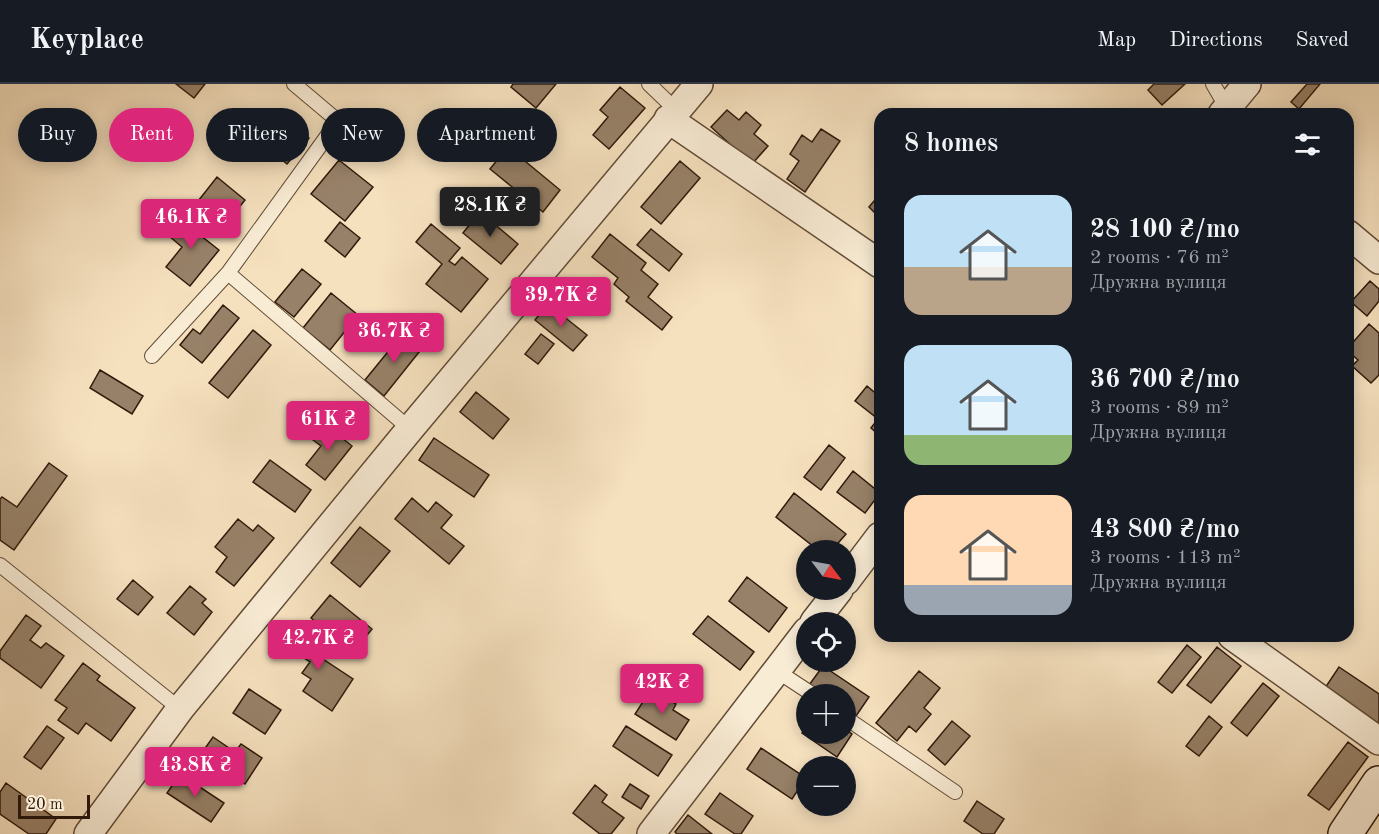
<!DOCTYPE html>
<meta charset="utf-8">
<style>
:root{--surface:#171b24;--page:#242831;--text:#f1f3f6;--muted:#9ea1a6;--line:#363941;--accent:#db2777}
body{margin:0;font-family:"Old Standard TT",serif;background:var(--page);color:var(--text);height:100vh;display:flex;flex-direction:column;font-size:22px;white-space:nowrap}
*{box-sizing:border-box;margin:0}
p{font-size:20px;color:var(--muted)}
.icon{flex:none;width:33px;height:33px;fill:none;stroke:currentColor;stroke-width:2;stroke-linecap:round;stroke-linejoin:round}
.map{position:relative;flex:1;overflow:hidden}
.drawer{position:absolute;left:874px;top:24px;width:480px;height:534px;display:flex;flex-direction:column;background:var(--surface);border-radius:18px;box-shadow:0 3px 15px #0003}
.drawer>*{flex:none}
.top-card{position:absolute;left:18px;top:24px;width:570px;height:54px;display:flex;gap:12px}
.needle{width:39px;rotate:122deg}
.tools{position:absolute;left:796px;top:456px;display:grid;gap:12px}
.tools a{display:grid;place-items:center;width:60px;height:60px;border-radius:50%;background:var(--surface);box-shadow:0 3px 15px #0003;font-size:30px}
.scale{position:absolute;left:18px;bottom:15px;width:72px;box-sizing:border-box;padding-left:6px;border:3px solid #311a0a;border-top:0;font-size:16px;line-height:21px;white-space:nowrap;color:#311a0a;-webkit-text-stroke:4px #f9ecd5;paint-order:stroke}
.price{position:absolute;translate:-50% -51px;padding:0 14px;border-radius:6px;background:var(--accent);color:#fff;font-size:20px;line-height:39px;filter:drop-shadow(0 2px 3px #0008)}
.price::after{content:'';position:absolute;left:50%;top:36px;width:18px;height:14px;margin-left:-9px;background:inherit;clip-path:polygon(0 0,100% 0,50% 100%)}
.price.selected{background:#222;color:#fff}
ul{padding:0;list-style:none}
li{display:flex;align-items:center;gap:18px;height:150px;padding:0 30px}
li span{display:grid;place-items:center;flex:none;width:168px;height:120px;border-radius:18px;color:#555}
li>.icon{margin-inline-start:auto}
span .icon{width:72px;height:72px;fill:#fffc;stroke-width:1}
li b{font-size:26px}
h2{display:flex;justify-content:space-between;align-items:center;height:72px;padding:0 30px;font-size:26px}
.tag{padding:0 21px;border-radius:27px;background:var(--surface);box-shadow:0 3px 15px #0003;font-size:21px;line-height:54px}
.tag.selected{background:var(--accent);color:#fff}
header{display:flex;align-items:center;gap:36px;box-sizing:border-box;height:84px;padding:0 30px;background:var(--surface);border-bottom:2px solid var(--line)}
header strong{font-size:28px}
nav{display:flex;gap:33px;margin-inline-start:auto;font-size:21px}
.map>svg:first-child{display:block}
</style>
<header>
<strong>Keyplace</strong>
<nav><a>Map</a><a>Directions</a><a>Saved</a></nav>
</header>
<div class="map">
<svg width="1379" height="750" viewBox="0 0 1379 750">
<rect width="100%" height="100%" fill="#f6e1bf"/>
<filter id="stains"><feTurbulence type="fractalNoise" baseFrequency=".00333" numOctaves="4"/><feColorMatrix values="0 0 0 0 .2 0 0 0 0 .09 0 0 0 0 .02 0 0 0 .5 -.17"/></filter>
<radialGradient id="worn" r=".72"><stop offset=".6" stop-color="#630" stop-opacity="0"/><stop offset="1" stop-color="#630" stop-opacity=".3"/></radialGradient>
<!-- building -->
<path fill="#978168" stroke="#311a0a" stroke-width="1.5" d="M176,0H205L194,14Z
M513,0H556L536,24L511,3Z
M1154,0H1185L1162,21L1148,6Z
M1307,0H1320L1299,25L1291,18Z
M620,3L645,24L609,65L593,51L608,33L600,26Z
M727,26L739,36L746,28L761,41L754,50L768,62L752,80L711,43Z
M293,40L309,54L287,80L271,67Z
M821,45L840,57L805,108L787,95L799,77L790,70L802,51L812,58Z
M508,63L560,106L543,128L490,85Z
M339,76L373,103L345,137L311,110Z
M680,77L700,94L661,140L641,123Z
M217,93L245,116L227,138L216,129L212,135L195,121Z
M880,110V134L869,123Z
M480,128L518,160L501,180L463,149Z
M188,129L206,143L200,151L219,166L190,202L166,183L182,163L169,152Z
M340,138L360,154L345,173L325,157Z
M431,140L460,164L449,177L455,181L462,173L488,195L461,228L426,200L442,180L416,158Z
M651,145L682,170L669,187L637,161Z
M610,150L646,179L641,186L658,200L648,213L672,233L662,246L626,217L629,213L614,200L618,194L592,173Z
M302,185L321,200L294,233L275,218Z
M1370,197L1379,205V217L1367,232L1351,218Z
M331,209L358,231L330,266L303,244Z
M548,220L587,251L573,267L535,236Z
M223,221L239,234L202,279L180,261L193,245L200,250Z
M1369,240L1379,249V291L1371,299L1352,282L1358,276L1348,267V264Z
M253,246L271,261L228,314L209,299Z
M404,248L423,263L384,312L365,296Z
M541,250L554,260L538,280L525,270Z
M100,286L143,312L132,330L90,304Z
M867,302L880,313V352L871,344L878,335L855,317Z
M476,308L509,335L493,355L460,328Z
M326,341L352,362L325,396L306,381L321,362L313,356Z
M434,354L489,391L474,413L419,376Z
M829,361L845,374L821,406L804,393Z
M270,376L311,406L295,428L253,398Z
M49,379L67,392L14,466L0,456V415L2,413L17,423Z
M853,387L880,409L865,429L837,408Z
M794,409L846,450L832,466H818L776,433Z
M412,414L428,428L436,418L452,431L441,444L464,462L449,480L395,435Z
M238,435L253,447L258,441L274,454L234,502L216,488L227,473L215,463Z
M360,443L390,467L360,503L331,479Z
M747,493L787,524L769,548L729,517Z
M133,496L153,513L138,531L117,515Z
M190,502L206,515L202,519L212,528L194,551L167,529Z
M330,511L372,545L358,562L346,552L340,559L311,534Z
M26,531L41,542L30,556L41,564L46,559L64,572L41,604L0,574V567Z
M708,532L754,568L740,586L693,550Z
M290,543L327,568L323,575L353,595L332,627L303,607L311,595L302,589L310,578L280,558Z
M1187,561L1201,573L1172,609L1158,598Z
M1217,563L1241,582L1211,619L1187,601Z
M83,579L100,592L97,596L135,624L111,657L86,639L78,650L58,636L67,624L55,616Z
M823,582L869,613L856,632L846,626V610H823L809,601Z
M1339,583L1379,610V644L1323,607Z
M919,587L940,604L924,624L931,630L916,648L909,642L897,657L876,639Z
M1263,599L1279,612L1247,652L1231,639Z
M249,605L281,626L265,650L233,629Z
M659,609L676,620L673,626L689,636L676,656L635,630L648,610L656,615Z
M1209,632L1222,643L1199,672L1186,662Z
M952,637L970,652L945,681L928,666Z
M807,641V650H846V646L852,650L837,673L802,649Z
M47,642L64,654L41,685L24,673Z
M626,642L672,671L658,692L613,662Z
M213,653L235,668L241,660L262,674L245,700L201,670Z
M1348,658L1368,673L1329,726L1308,711Z
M761,664L806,694L792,715L747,685Z
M180,690L224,719L211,738L167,709Z
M6,699L56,735L46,750H29L0,730V708Z
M630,700L649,712L641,725L622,713Z
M595,701L607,711L602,718L624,734L611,750H600L573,729Z
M720,709L753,732L741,750H735L705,730Z
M977,717L1004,735L994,750H983L964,737Z
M688,731L712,750H677L675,748Z"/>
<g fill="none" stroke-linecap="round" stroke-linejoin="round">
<!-- lane casing -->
<g stroke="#624c37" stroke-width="16">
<path id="lane" d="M649,0L676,26
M1213,0L1227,24
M228,189L410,345
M152,272L228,189L338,37L294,0
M0,481L180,625
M777,587L812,610
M846,634L955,708"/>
</g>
<!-- street casing -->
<g stroke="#624c37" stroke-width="30">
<path id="street" d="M1222,30L1247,0
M668,35L880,180
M1348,150L1379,176
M846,497L880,452
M814,538L839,506
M1232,552L1379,657
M88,750L180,625L410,345L699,0
M651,750L807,547"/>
</g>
<!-- secondary casing -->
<g stroke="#311a0a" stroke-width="36">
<path id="secondary" d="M1345,750L1379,699"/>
</g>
<!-- lane -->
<use href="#lane" stroke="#f9ecd5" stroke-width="14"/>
<!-- street -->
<use href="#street" stroke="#f9ecd5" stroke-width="27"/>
<!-- secondary -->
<use href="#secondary" stroke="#f9ecd5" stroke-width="33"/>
</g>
<rect width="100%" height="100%" filter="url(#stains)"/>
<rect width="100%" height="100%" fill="url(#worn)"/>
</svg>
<div class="tools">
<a><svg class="needle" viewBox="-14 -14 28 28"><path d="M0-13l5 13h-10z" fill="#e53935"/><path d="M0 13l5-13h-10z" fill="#9ea1a6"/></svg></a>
<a><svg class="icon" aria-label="locate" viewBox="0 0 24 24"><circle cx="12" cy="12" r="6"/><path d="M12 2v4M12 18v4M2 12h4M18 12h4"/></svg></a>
<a>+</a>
<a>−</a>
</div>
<div class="scale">20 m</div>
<b class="price selected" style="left:490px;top:154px">28.1K ₴</b>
<b class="price" style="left:191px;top:166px">46.1K ₴</b>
<b class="price" style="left:561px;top:244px">39.7K ₴</b>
<b class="price" style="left:394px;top:280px">36.7K ₴</b>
<b class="price" style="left:328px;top:368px">61K ₴</b>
<b class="price" style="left:318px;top:587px">42.7K ₴</b>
<b class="price" style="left:662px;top:631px">42K ₴</b>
<b class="price" style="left:195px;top:714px">43.8K ₴</b>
<div class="top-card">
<a class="tag">Buy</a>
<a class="tag selected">Rent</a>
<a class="tag">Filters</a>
<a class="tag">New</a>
<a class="tag">Apartment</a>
</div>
<section class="drawer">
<h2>8 homes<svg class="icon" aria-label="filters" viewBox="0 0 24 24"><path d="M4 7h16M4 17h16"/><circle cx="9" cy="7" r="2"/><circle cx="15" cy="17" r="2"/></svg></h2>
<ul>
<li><span style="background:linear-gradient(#bfe0f5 60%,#b9a48a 0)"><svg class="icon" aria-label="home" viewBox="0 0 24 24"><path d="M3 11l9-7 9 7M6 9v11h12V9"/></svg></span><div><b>28 100 ₴/mo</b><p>2 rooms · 76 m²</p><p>Дружна вулиця</p></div></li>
<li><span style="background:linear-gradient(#bfe0f5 75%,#8fb573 0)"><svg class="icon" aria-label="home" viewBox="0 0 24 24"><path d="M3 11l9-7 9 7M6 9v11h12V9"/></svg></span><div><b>36 700 ₴/mo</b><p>3 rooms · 89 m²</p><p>Дружна вулиця</p></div></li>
<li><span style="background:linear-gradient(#ffd9b3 75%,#9aa5b1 0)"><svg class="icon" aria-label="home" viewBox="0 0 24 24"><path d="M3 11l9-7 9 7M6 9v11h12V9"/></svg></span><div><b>43 800 ₴/mo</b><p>3 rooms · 113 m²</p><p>Дружна вулиця</p></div></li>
</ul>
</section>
</div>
